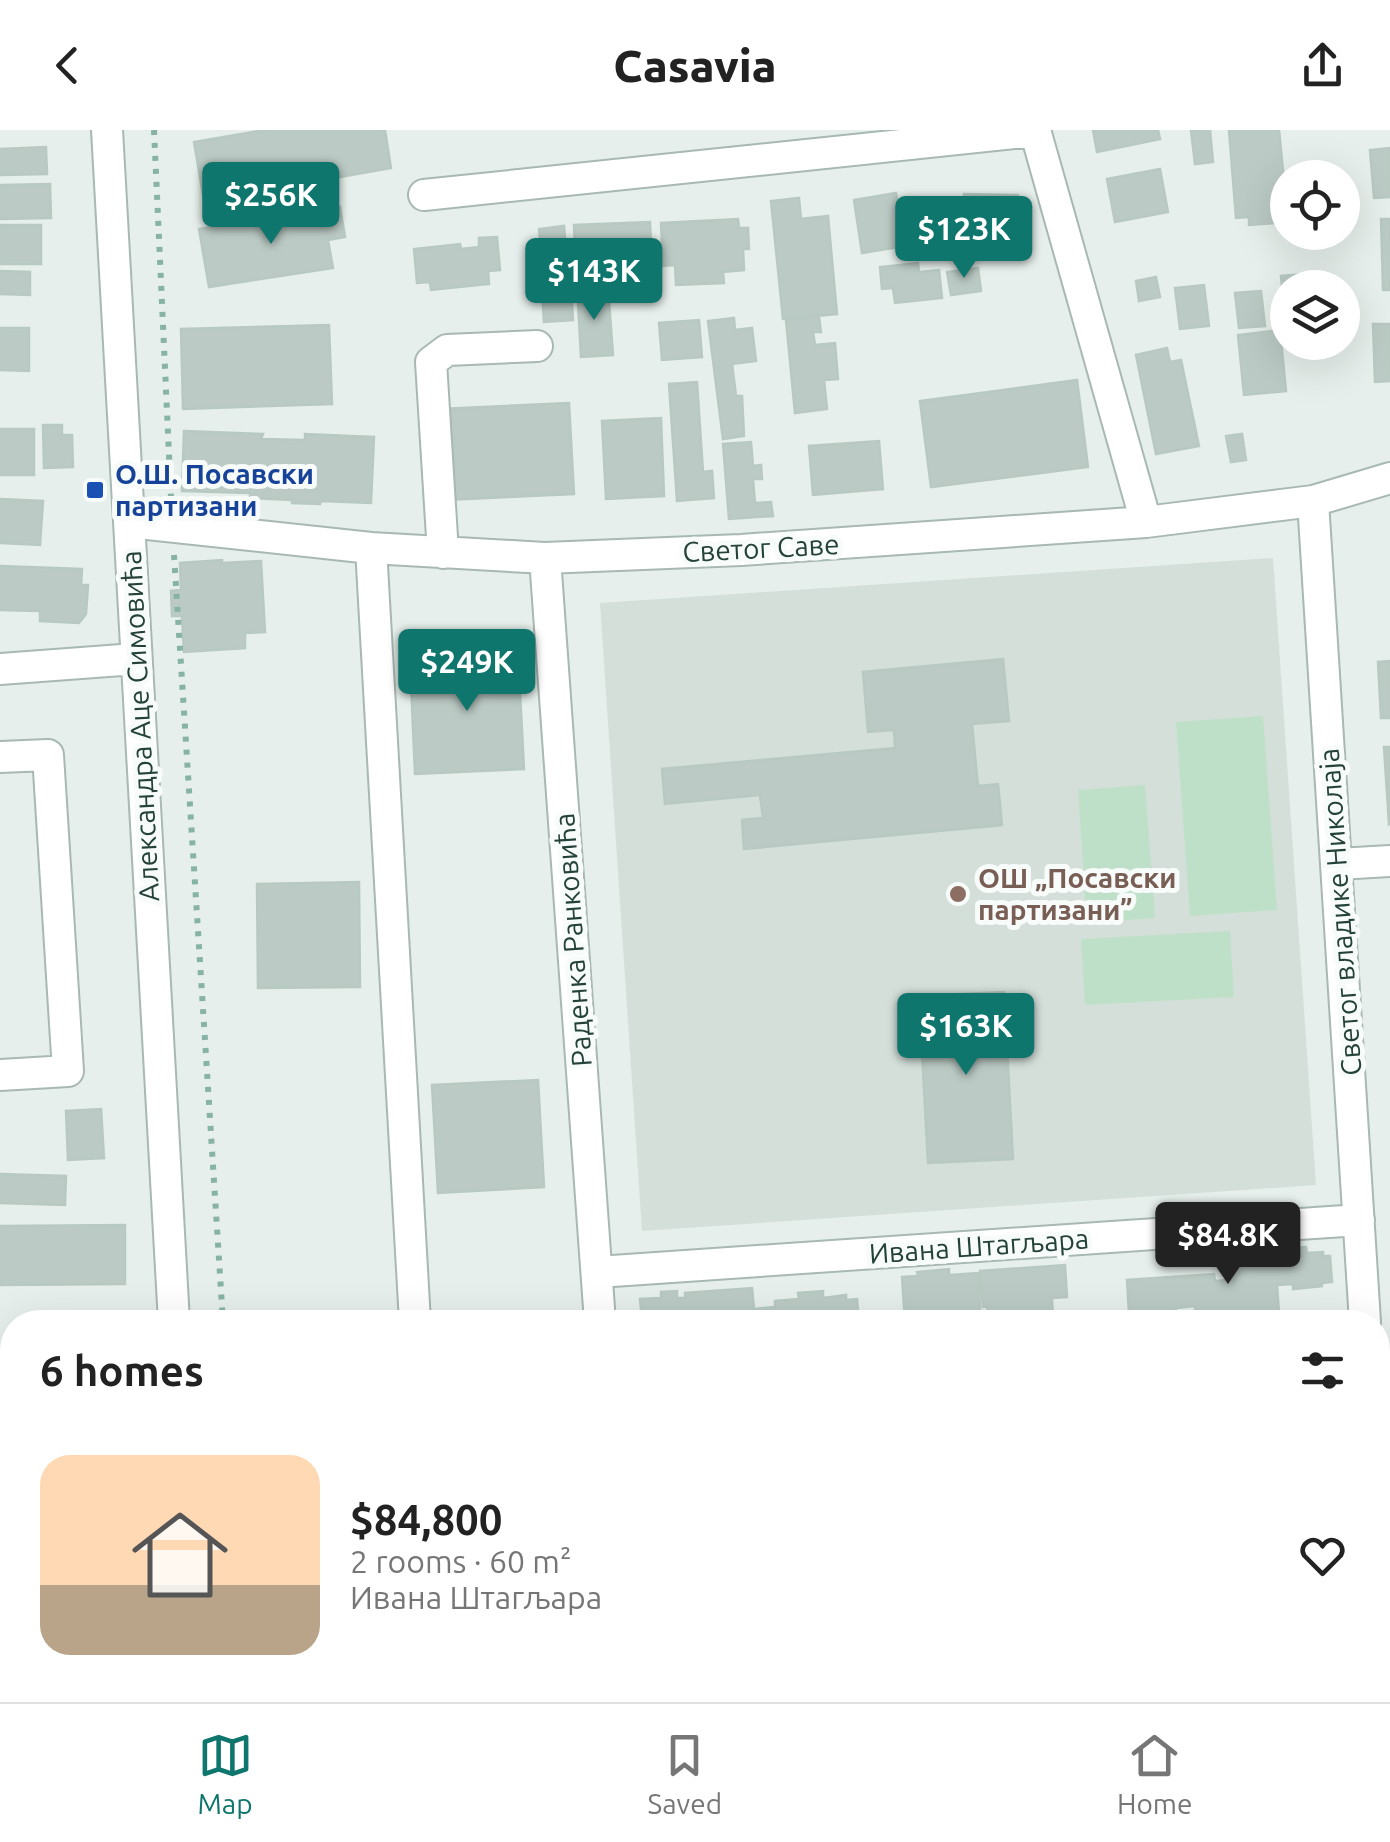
<!DOCTYPE html>
<meta charset="utf-8">
<style>
:root{--surface:#fff;--page:#f6f6f6;--text:#222;--muted:#767676;--line:#e0e0e0;--accent:#0f766e}
body{margin:0;font-family:Ubuntu,sans-serif;background:var(--page);color:var(--text);height:100vh;display:flex;flex-direction:column;font-size:38px;white-space:nowrap}
*{box-sizing:border-box;margin:0}
p{font-size:32px;color:var(--muted)}
.icon{flex:none;width:55px;height:55px;fill:none;stroke:currentColor;stroke-width:2;stroke-linecap:round;stroke-linejoin:round}
.map{position:relative;flex:1;overflow:hidden}
.sheet{position:absolute;left:0px;top:1180px;width:1390px;height:392px;display:flex;flex-direction:column;background:var(--surface);border-radius:40px 40px 0 0;box-shadow:0 10px 40px #0002}
.sheet>*{flex:none}
.buttons{position:absolute;left:1270px;top:30px;display:grid;gap:20px}
.buttons a{display:grid;place-items:center;width:90px;height:90px;border-radius:50%;background:var(--surface);box-shadow:0 10px 40px #0002;font-size:50px}
.price{position:absolute;translate:-50% -85px;padding:0 22px;border-radius:10px;background:var(--accent);color:#fff;font-size:32px;line-height:65px;filter:drop-shadow(0 2px 5px #0008)}
.price::after{content:'';position:absolute;left:50%;top:60px;width:30px;height:22px;margin-left:-15px;background:inherit;clip-path:polygon(0 0,100% 0,50% 100%)}
.price.active{background:#222;color:#fff}
ul{padding:0;list-style:none}
li{display:flex;align-items:center;gap:30px;height:250px;padding:0 40px}
li span{display:grid;place-items:center;flex:none;width:280px;height:200px;border-radius:30px;color:#555}
li>.icon{margin-inline-start:auto}
span .icon{width:120px;height:120px;fill:#fffc;stroke-width:1}
li b{font-size:42px}
h2{display:flex;justify-content:space-between;align-items:center;height:120px;padding:0 40px;font-size:42px}
header{display:flex;justify-content:space-between;align-items:center;height:130px;padding:0 40px;background:var(--surface);font-size:45px;font-weight:800}
.dock{display:flex;justify-content:space-around;align-items:center;height:140px;border-top:2px solid var(--line);background:var(--surface);font-size:28px;color:var(--muted)}
.dock a{display:grid;justify-items:center;gap:5px}
.dock .active{color:var(--accent)}
.map>svg:first-child{display:block}
</style>
<header><svg class="icon" aria-label="back" viewBox="0 0 24 24"><path d="M15 5l-7 7 7 7"/></svg>Casavia<svg class="icon" aria-label="share" viewBox="0 0 24 24"><path d="M12 15V3M7 8l5-5 5 5M5 13v7h14v-7"/></svg></header>
<div class="map">
<svg width="1390" height="1572" viewBox="0 0 1390 1572">
<rect width="100%" height="100%" fill="#e6efeb"/>
<!-- built -->
<path fill="#d4dfda" d="M1273,428L1316,1055L642,1101L600,473Z"/>
<!-- green -->
<path fill="#bfe0c8" d="M1263,586L1277,780L1190,786L1176,592Z
M1145,655L1155,788L1087,793L1078,660Z
M1230,801L1234,867L1085,875L1081,809Z"/>
<!-- building -->
<path fill="#bbcac4" stroke="#b8c9c2" stroke-width="2.5" d="M265,0H385L391,38L204,71L194,12Z
M1093,0H1158L1160,9L1097,22Z
M1191,0H1210L1213,32L1195,34Z
M1229,0H1279L1288,92L1249,95V87L1236,88Z
M46,17L47,44L0,45V19Z
M1390,18V67L1374,68L1370,20Z
M1160,39L1168,82L1115,92L1107,49Z
M50,54L51,88L0,89V55Z
M896,63L905,116L862,123L854,70Z
M964,64L1018,65L1017,103L992,102V108L963,107Z
M799,68L801,89L828,86L837,184L783,189L771,71Z
M340,77L345,107L328,110L333,138L209,157L199,99Z
M738,89L739,98H748L749,119H743L744,140L723,142L724,153L676,155L675,135L663,136L661,93Z
M1381,89H1390V160H1383Z
M650,92L652,138L576,142L574,95Z
M0,95H41V134H0Z
M564,96L569,155L544,157L539,99Z
M497,107L500,140L488,141L489,154L431,160L430,152L417,153L414,119L460,114L461,119L479,117V108Z
M918,133L919,142L939,140L942,168L895,173L893,158L882,159L880,137Z
M978,138L981,161L951,165L947,142Z
M0,141L30,142V165L0,164Z
M1316,143L1317,158H1288V168L1283,169L1281,146Z
M1156,147L1160,167L1139,171L1136,151Z
M598,155L600,171H609L613,225L581,227L577,156Z
M1204,155L1209,196L1180,199L1175,158Z
M571,160L573,190L544,192L542,162Z
M1261,161L1265,196L1239,198L1235,163Z
M819,187L821,202H813L815,215L835,213L838,249L824,250L827,279L795,283L786,190Z
M734,188L735,200L752,198L756,231L732,234L736,266H742L744,306L723,309L708,191Z
M699,190L702,227L662,230L659,193Z
M1373,194H1390V251L1375,252Z
M329,195L332,274L183,279L181,199Z
M0,198H29V241L0,240Z
M1280,200L1286,261L1244,265L1238,205Z
M1167,218L1170,232L1181,230L1199,316L1156,324L1136,225Z
M1077,250L1088,337L931,357L920,271Z
M697,252L703,342L712,341L714,368L677,371L669,254Z
M569,273L574,364L446,370L441,279Z
M661,288L664,366L606,369L602,291Z
M43,295H62V305H72L73,337L44,338Z
M0,299H34V345H0Z
M184,301L263,304L261,309L305,310V304L374,307L371,373L321,371L320,374L292,373V370L250,368V363L182,361Z
M1242,304L1246,330L1231,332L1226,306Z
M879,311L883,359L813,365L809,316Z
M751,312L753,336L761,335L762,349H753L755,373L771,372L773,386L729,389L723,314Z
M0,369L43,371L40,415L0,413Z
M222,430V433L261,431L265,502L245,503V518L184,522L182,486H172L171,461L181,460L180,433Z
M0,436L82,439L81,455H88L86,484L79,493L40,491V481L0,480Z
M518,524L524,639L415,644L410,530Z
M1003,529L1009,591L972,594L978,656L998,654L1002,695L744,719L742,690L763,688L760,665L665,674L662,639L895,618L894,600L868,602L863,542Z
M1390,531V588H1381L1378,532Z
M1384,617H1390V693L1389,694Z
M359,752L360,857L258,858L257,754Z
M1004,862L1013,1029L928,1033L919,866Z
M538,950L544,1057L438,1063L432,955Z
M101,979L104,1028L68,1030L66,981Z
M0,1044L66,1046L65,1075L0,1073Z
M125,1095V1154L0,1155V1096Z
M1306,1117L1307,1123L1323,1122V1126H1330L1332,1152L1322,1153V1156L1293,1159V1154L1277,1155L1279,1183L1229,1187V1183L1215,1184V1181L1195,1182V1176L1176,1178L1177,1192H1113L1112,1185L1129,1183L1127,1150L1214,1144L1215,1151L1229,1150L1227,1127L1277,1124V1119Z
M1065,1135L1067,1167L1052,1168L1053,1186L1039,1187V1192H988L987,1177H983L980,1141Z
M949,1139V1145L978,1143L981,1192H905L902,1147L918,1146L917,1142Z
M752,1158L754,1179L775,1177V1171L799,1169L798,1163L823,1161V1168L846,1165V1170L857,1169L859,1192H642L640,1169L661,1168V1162L677,1161V1168H685V1163Z
M385,1182V1192H283V1183Z
M0,1221H12V1292L0,1291Z
M0,1299L12,1300V1323L0,1322Z
M0,1513L12,1532V1560H30L38,1572H0Z
M117,1560H157L140,1572H125Z
M359,1560H417L418,1572H359Z
M487,1560H574V1572H487Z
M1006,1560H1098V1561L1082,1562L1083,1572H1008Z"/>
<g fill="none" stroke-linecap="round" stroke-linejoin="round">
<!-- minor casing -->
<g stroke="#a8b8b2" stroke-width="34">
<path id="minor" d="M107,0L174,1192
M1035,0L1146,392
M424,65L1035,1
M1313,371L1365,1192
M129,392L371,418L545,428L741,420L1146,392L1313,371L1390,348
M371,418L415,1192
M443,423L431,232L447,220L537,216
M545,428L600,1192
M0,539L135,529
M0,627L48,625L68,941L0,945
M1338,734L1390,731
M598,1142L1359,1090
M1378,1368L1390,1558
M0,1432L12,1450
M88,1560L96,1572
M200,1560L202,1572
M436,1560L437,1569
M620,1560L621,1572
M985,1560V1572
M1117,1560V1572"/>
</g>
<!-- path -->
<path stroke="#86b3a5" stroke-width="6" stroke-dasharray="5 8" stroke-linecap="butt" d="M154,0L171,368
M174,425L223,1192
M279,1560L280,1572"/>
<!-- minor -->
<use href="#minor" stroke="#fff" stroke-width="30"/>
</g>
<!-- markers -->
<rect fill="#1a4fb4" stroke="#f7fbf9" stroke-width="4" x="85" y="350" width="20" height="20" rx="5"/>
<circle fill="#8d6e63" stroke="#f7fbf9" stroke-width="4" cx="958" cy="764" r="10"/>
<g text-anchor="middle" stroke-width="10" stroke-linejoin="round" paint-order="stroke">
<!-- transit labels -->
<g font-size="28" font-weight="bold" fill="#164399" stroke="#f7fbf9" text-anchor="start">
<text x="115" y="354">О.Ш. Посавски<tspan x="115" dy="32">партизани</tspan></text>
</g>
<!-- street labels -->
<g font-size="28" fill="#24423a" stroke="#f7fbf9">
<text transform="translate(761 418) rotate(-3)" y="10">Светог Саве</text>
<text transform="translate(140 596) rotate(-93)" y="10">Александра Аце Симовића</text>
<text transform="translate(1340 782) rotate(-94)" y="10">Светог владике Николаја</text>
<text transform="translate(573 810) rotate(-94)" y="10">Раденка Ранковића</text>
<text transform="translate(979 1116) rotate(-4)" y="10">Ивана Штагљара</text>
</g>
<!-- education labels -->
<g font-size="28" font-weight="bold" fill="#785e54" stroke="#f7fbf9" text-anchor="start">
<text x="978" y="758">ОШ „Посавски<tspan x="978" dy="32">партизани”</tspan></text>
</g>
</g>
</svg>
<div class="buttons">
<a><svg class="icon" aria-label="locate" viewBox="0 0 24 24"><circle cx="12" cy="12" r="6"/><path d="M12 2v4M12 18v4M2 12h4M18 12h4"/></svg></a>
<a><svg class="icon" aria-label="layers" viewBox="0 0 24 24"><path d="M12 4l9 5-9 5-9-5zM3 14l9 5 9-5"/></svg></a>
</div>
<b class="price" style="left:271px;top:117px">$256K</b>
<b class="price" style="left:964px;top:151px">$123K</b>
<b class="price" style="left:594px;top:193px">$143K</b>
<b class="price" style="left:467px;top:584px">$249K</b>
<b class="price" style="left:966px;top:948px">$163K</b>
<b class="price active" style="left:1228px;top:1157px">$84.8K</b>
<section class="sheet">
<h2>6 homes<svg class="icon" aria-label="filters" viewBox="0 0 24 24"><path d="M4 7h16M4 17h16"/><circle cx="9" cy="7" r="2"/><circle cx="15" cy="17" r="2"/></svg></h2>
<ul>
<li><span style="background:linear-gradient(#ffd9b3 65%,#b9a48a 0)"><svg class="icon" aria-label="home" viewBox="0 0 24 24"><path d="M3 11l9-7 9 7M6 9v11h12V9"/></svg></span><div><b>$84,800</b><p>2 rooms · 60 m²</p><p>Ивана Штагљара</p></div><svg class="icon" aria-label="heart" viewBox="0 0 24 24"><path d="M12 20l-8-8c-3-5 5-10 8-4 3-6 11-1 8 4z"/></svg></li>
</ul>
</section>
</div>
<nav class="dock">
<a class="active"><svg class="icon" aria-label="map" viewBox="0 0 24 24"><path d="M3 6l6-2 6 2 6-2v14l-6 2-6-2-6 2zM9 4v14M15 6v14"/></svg>Map</a>
<a><svg class="icon" aria-label="saved" viewBox="0 0 24 24"><path d="M7 4h10v16l-5-4-5 4z"/></svg>Saved</a>
<a><svg class="icon" aria-label="home" viewBox="0 0 24 24"><path d="M3 11l9-7 9 7M6 9v11h12V9"/></svg>Home</a>
</nav>
